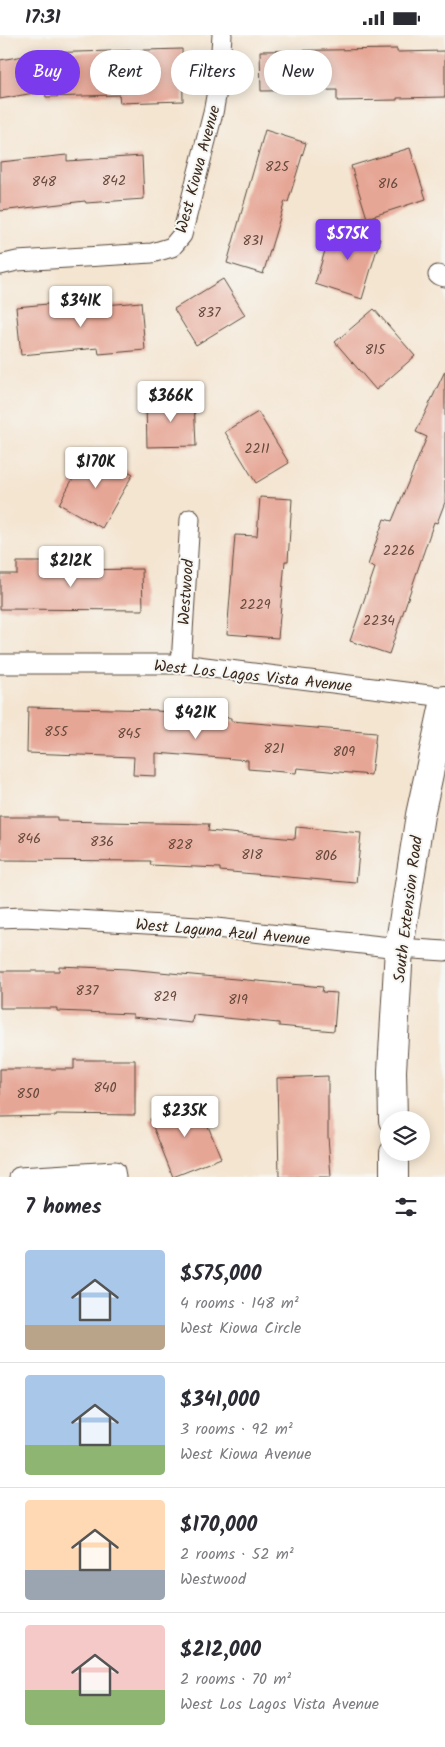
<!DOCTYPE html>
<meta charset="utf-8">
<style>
:root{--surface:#fff;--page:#f2f2f3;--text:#2b2b33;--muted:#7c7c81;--line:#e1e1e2;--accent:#7c3aed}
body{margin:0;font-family:Kalam,sans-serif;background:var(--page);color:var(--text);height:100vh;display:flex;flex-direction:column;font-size:19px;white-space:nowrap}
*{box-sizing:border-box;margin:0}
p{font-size:16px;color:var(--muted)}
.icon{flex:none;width:28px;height:28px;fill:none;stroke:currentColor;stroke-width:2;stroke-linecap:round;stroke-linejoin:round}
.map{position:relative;height:1142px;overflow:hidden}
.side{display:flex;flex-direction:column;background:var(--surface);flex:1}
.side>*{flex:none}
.hud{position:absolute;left:15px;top:15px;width:415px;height:45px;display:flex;gap:10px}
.controls{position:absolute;left:380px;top:1076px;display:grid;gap:10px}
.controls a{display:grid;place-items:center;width:50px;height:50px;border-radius:50%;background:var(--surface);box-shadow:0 2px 12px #0003;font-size:25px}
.price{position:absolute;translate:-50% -42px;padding:0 11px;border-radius:5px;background:#fff;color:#222;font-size:16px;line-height:32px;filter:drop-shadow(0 1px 2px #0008)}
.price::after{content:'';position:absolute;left:50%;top:30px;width:15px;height:11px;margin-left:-8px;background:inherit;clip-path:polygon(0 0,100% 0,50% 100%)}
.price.current{background:var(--accent);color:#fff}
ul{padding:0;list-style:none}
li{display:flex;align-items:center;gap:15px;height:125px;padding:0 25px}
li+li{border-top:1px solid var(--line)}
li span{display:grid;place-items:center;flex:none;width:140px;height:100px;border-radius:5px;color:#555}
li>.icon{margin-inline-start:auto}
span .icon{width:60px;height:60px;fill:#fffc;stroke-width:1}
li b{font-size:21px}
h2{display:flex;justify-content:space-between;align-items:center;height:60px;padding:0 25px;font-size:21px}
.tag{padding:0 18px;border-radius:22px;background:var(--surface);box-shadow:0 2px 12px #0003;font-size:18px;line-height:45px}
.tag.current{background:var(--accent);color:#fff}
.status{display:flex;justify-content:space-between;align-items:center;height:35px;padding:0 25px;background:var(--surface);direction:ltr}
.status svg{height:14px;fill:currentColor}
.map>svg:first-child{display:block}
</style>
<div class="status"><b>17:31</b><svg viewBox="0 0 49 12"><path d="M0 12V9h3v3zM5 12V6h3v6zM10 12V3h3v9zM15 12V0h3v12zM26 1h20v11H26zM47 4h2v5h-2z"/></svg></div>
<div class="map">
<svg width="445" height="1142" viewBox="0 0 445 1142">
<rect width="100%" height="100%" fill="#f6f6f2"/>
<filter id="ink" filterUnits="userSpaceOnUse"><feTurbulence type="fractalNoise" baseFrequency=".02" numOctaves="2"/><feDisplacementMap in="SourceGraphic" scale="10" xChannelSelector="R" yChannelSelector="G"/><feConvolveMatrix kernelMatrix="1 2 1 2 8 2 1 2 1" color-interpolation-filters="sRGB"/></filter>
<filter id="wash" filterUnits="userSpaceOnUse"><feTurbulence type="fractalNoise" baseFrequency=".0096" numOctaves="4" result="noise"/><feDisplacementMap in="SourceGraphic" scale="20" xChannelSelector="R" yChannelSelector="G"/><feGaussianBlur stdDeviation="1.12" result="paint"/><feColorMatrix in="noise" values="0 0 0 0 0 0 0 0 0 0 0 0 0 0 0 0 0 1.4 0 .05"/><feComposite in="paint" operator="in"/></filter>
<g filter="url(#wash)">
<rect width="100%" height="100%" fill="#f4e5d1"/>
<g id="blocks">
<!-- building -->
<path fill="#e6a695" d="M182,14L183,66L120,68L119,60L46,62L45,56L0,64V25L42,18Z
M397,14V17L445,16V62L397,63V65L337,66V55L261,56L260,16Z
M265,95L306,108L288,167L285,166L263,239L227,228Z
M410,113L426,164L367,183L351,131Z
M67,120V126L142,121L144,164L86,168L85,166L0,176V127Z
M333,189L380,204L362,264L315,249Z
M223,244L245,280L196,310L174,274Z
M79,266L80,272L141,267L145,315L99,319L98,313L21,320L16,272Z
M374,274L415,321L376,355L335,307Z
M445,336V467L437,488L434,487L389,619L350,606L375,533L368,530L384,484L392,486L427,402L416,397Z
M194,364L196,411L147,412L146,366Z
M258,377L289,428L256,448L225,397Z
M89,414L133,439L102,493L59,469Z
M260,462L292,464L288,526H285L278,603L227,599L235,500L257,501Z
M17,527H67V535L142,534L143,575L0,574V539H17Z
M28,672L157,675V676L231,683V686L376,698L371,740L297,733L296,738L248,734V725L156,718V741L133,740L134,722L27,718Z
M0,782H57V786L209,789L208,796L295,804L296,792L361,798L356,848L220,836V833L150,830L151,826L0,825Z
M59,931L127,934L323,952L322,957L337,958L334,996L279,991V988L193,980L192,988L133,982V979L57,976V973H0V936H59Z
M74,1025H135V1080L56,1079V1081L0,1082V1034H74Z
M328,1041V1101L331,1142H279L277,1043Z
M197,1064L221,1123L173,1142L150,1084Z"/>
</g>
</g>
<g filter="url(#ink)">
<use href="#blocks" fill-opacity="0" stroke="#574639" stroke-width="1"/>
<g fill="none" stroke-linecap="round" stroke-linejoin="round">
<!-- street casing -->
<g stroke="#574639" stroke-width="21">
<path id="street" d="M0,230L17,226L152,218L172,212L182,200L213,78L219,45L222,0
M438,240L445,242
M0,629H181L445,662
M181,629L190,484
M0,883L24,882L216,893L399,913L445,916
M19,1142L115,1136L116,1142"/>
</g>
<!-- secondary casing -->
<g stroke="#574639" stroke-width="30">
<path id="secondary" d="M393,1085L392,1036L399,913L420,780L445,665
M394,1118V1142"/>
</g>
<!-- street -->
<use href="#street" stroke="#fff" stroke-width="19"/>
<!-- secondary -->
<use href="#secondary" stroke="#fff" stroke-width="28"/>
</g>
</g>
<g text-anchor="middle" stroke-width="4" stroke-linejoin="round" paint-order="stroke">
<!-- number labels -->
<g font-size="14" fill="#66493c">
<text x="277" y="136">825</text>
<text x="114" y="150">842</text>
<text x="44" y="151">848</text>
<text x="388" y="153">816</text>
<text x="253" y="210">831</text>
<text x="209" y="282">837</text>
<text x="375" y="319">815</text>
<text x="257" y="418">2211</text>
<text x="399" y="520">2226</text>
<text x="255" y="574">2229</text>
<text x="379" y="590">2234</text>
<text x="56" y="701">855</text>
<text x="129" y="703">845</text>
<text x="274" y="718">821</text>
<text x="344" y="721">809</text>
<text x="29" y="808">846</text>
<text x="102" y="811">836</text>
<text x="180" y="814">828</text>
<text x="252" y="824">818</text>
<text x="326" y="825">806</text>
<text x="87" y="960">837</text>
<text x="165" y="966">829</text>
<text x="238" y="969">819</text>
<text x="105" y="1057">840</text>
<text x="28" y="1063">850</text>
</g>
<!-- street labels -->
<g font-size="16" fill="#3b2a1e" stroke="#f6f6f2">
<text transform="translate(197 134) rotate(-75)" y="6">West Kiowa Avenue</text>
<text transform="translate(185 557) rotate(-86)" y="6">Westwood</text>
<text transform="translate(253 640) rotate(6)" y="6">West Los Lagos Vista Avenue</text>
<text transform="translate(407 874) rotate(-83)" y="6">South Extension Road</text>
<text transform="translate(223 896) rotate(5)" y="6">West Laguna Azul Avenue</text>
</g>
</g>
</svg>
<div class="controls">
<a><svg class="icon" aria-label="layers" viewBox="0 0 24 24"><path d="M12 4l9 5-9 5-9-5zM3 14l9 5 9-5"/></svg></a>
</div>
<b class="price current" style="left:348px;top:226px">$575K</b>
<b class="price" style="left:81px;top:293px">$341K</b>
<b class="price" style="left:171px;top:388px">$366K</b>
<b class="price" style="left:96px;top:454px">$170K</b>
<b class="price" style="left:71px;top:553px">$212K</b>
<b class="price" style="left:196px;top:705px">$421K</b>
<b class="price" style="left:185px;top:1103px">$235K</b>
<div class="hud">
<a class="tag current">Buy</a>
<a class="tag">Rent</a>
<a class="tag">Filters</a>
<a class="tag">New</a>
</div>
</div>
<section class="side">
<h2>7 homes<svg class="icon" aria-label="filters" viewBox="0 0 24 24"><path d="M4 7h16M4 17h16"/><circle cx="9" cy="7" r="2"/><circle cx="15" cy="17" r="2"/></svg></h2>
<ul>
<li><span style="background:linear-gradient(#a9c7e8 75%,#b9a48a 0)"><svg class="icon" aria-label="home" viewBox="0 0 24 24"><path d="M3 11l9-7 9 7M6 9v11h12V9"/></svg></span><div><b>$575,000</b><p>4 rooms · 148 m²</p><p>West Kiowa Circle</p></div></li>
<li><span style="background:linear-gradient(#a9c7e8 70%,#8fb573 0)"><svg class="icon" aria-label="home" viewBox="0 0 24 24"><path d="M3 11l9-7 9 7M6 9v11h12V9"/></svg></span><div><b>$341,000</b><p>3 rooms · 92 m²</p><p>West Kiowa Avenue</p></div></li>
<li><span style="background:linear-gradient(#ffd9b3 70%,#9aa5b1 0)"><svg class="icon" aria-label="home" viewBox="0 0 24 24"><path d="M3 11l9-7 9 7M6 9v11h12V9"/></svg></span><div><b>$170,000</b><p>2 rooms · 52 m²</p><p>Westwood</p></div></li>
<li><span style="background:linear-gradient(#f6c9c9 65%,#8fb573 0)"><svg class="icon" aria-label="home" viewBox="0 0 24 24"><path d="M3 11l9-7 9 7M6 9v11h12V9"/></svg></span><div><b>$212,000</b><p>2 rooms · 70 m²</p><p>West Los Lagos Vista Avenue</p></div></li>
</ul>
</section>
